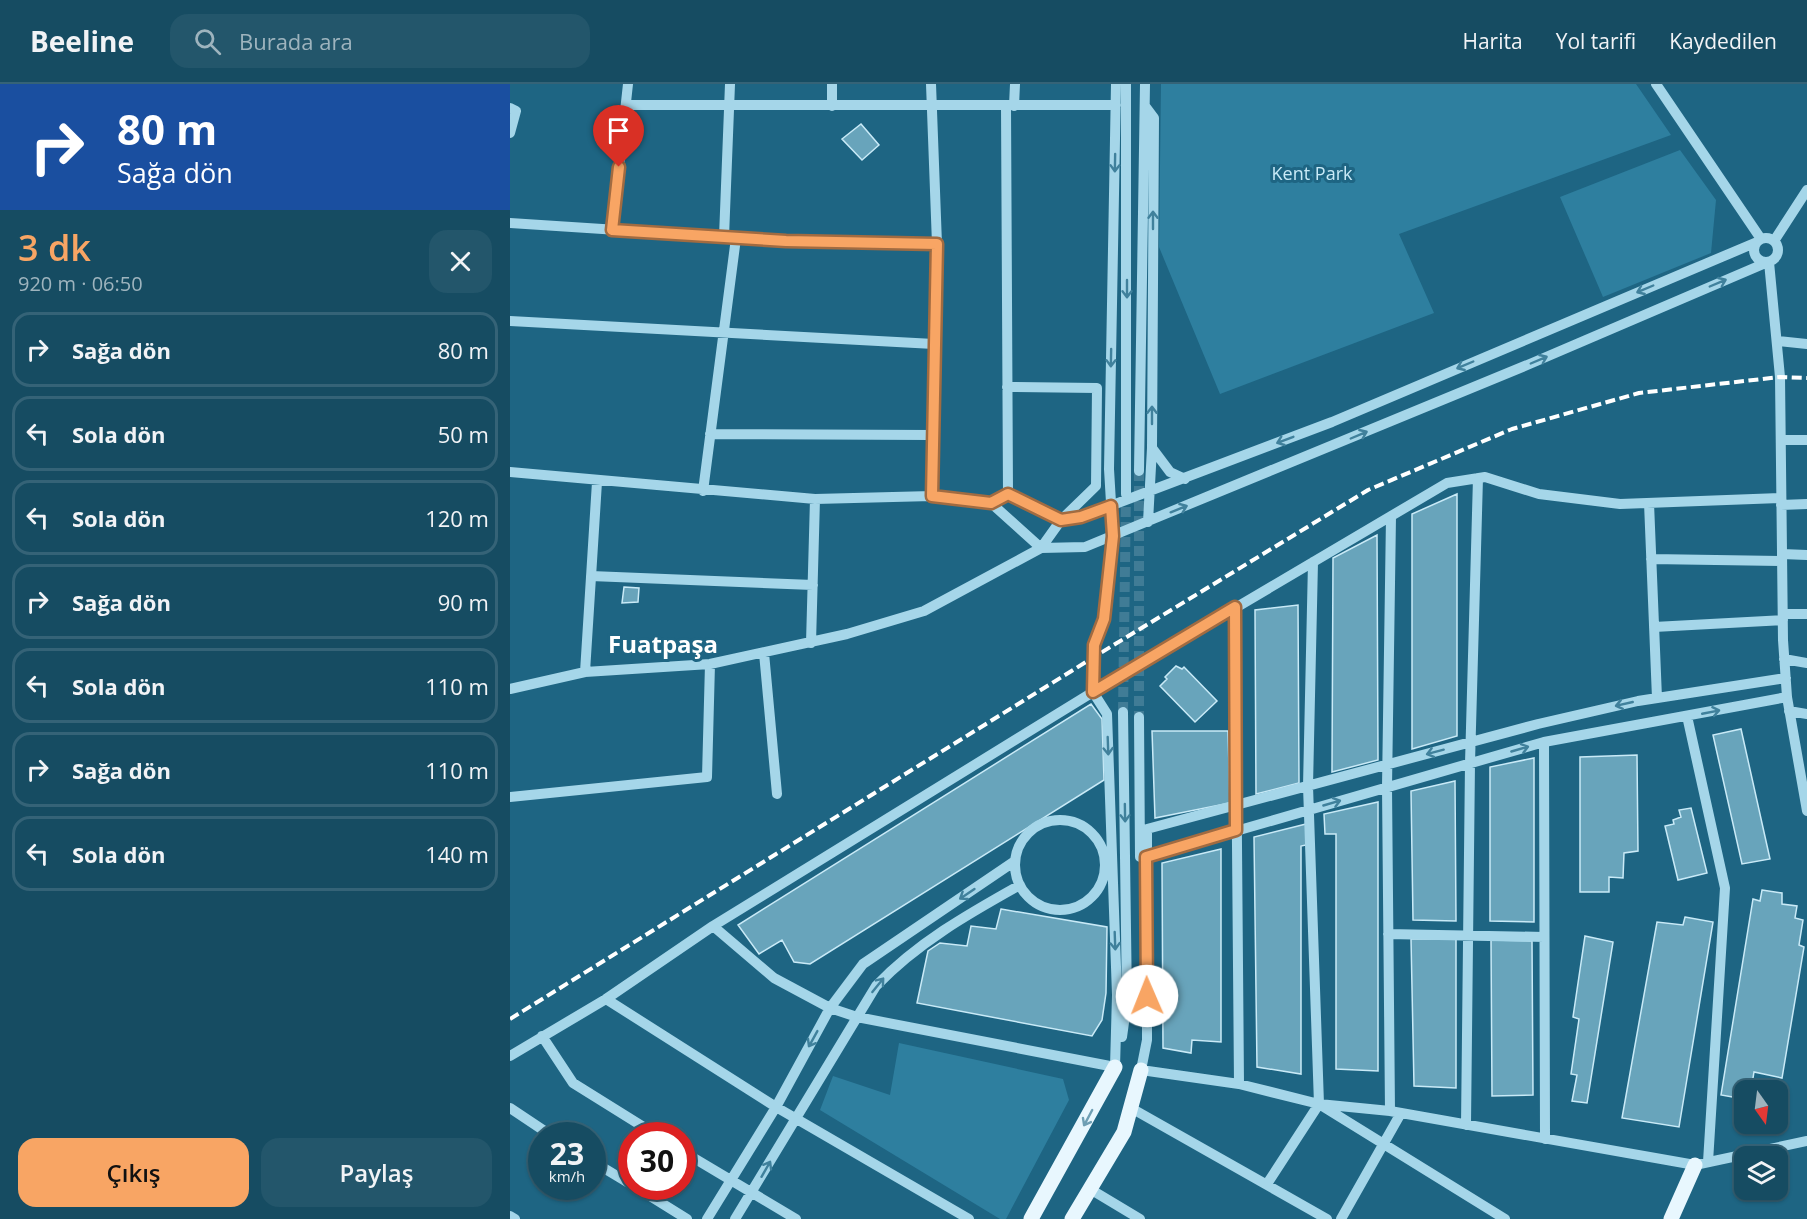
<!DOCTYPE html>
<html lang="tr">
<meta charset="utf-8">
<style>
body{margin:0;font-family:"Open Sans",sans-serif;background:#23566b;color:#f1f3f6;height:100vh;display:flex;flex-direction:column;font-size:22px;white-space:nowrap}
*{box-sizing:border-box;margin:0}
p{font-size:20px;color:#9eb4be}
.icon{flex:none;width:33px;height:33px;fill:none;stroke:currentColor;stroke-width:2;stroke-linecap:round;stroke-linejoin:round}
.map{position:relative;flex:1;overflow:hidden}
.details{display:flex;flex-direction:column;background:#164c62;width:510px}
.details>*{flex:none}
.hud{background:#1a4fa0;color:#fff;overflow:hidden}
.needle{width:39px;rotate:166deg}
.tools{position:absolute;left:1224px;top:996px;display:grid;gap:12px}
.tools a{display:grid;place-items:center;width:54px;height:54px;border-radius:12px;background:#164c62;box-shadow:0 2px 4px #0004,0 0 0 2px #356377;font-size:30px}
.speed{position:absolute;left:18px;top:1038px;display:flex;gap:12px;font-size:30px;font-weight:700;text-align:center}
.speed>*{display:grid;place-content:center;width:78px;height:78px;border-radius:50%;background:#164c62;box-shadow:0 2px 4px #0004,0 0 0 2px #356377;line-height:1}
.speed small{font-size:15px;font-weight:400}
.speed .limit{border:9px solid #d22;background:#fff;color:#111}
.pin{position:absolute;display:grid;place-items:center;width:51px;height:51px;color:#fff;margin:-62px -26px;border-radius:50% 50% 50% 0;rotate:-45deg;box-shadow:0 0 6px #0007}
.pin .icon{rotate:45deg}
.me{position:absolute;width:66px;margin:-33px;rotate:359deg;stroke-linejoin:round;filter:drop-shadow(0 0 4px #0008)}
.turn{display:flex;align-items:center;gap:21px;height:126px;padding:0 18px;font-size:27px}
.turn .icon{width:78px;height:78px;stroke-width:2.5}
.turn b{display:block;font-size:42px;line-height:51px}
.round{display:grid;place-items:center;flex:none;width:63px;height:63px;border-radius:18px;background:#23566b}
.headline{display:flex;align-items:center;justify-content:space-between;height:102px;padding:0 18px}
h1{font-size:36px;font-weight:600;line-height:45px;color:#f8a564}
.action{display:flex;gap:12px;margin-top:auto;padding:12px 18px}
.action a{flex:1;height:69px;border-radius:18px;background:#f8a564;color:#111;font-size:24px;font-weight:600;line-height:69px;text-align:center}
.action a+a{background:#23566b;color:#f1f3f6}
ul{padding:0;list-style:none}
li{display:flex;align-items:center;gap:18px;height:75px;margin:0 12px 9px;padding:0 6px;border:3px solid #356377;border-radius:18px}
li div{flex:1}
li b{display:block;font-size:22px}
li em{font-style:normal}
header{display:flex;align-items:center;gap:36px;box-sizing:border-box;height:84px;padding:0 30px;background:#164c62;border-bottom:2px solid #356377}
header strong{font-size:28px}
nav{display:flex;gap:33px;margin-inline-start:auto;font-size:21px}
.search{width:420px;height:54px;background:#23566b;display:flex;align-items:center;gap:15px;box-sizing:border-box;padding:0 21px;border-radius:18px;color:#9eb4be;font-size:22px}
main{display:flex;flex:1;min-height:0}
.map>svg:first-child{display:block}
.green{fill:#2e7f9f}
.building{fill:#68a4bb;stroke:#c9eaf7;stroke-width:1.5}
.lines{fill:none;stroke-linecap:round;stroke-linejoin:round}
.minor-tunnel{stroke:#407c96;stroke-width:10;stroke-dasharray:10 5;stroke-linecap:butt}
.minor{stroke:#a5d6e9;stroke-width:10}
.major{stroke:#e8f7fe;stroke-width:15}
.rail{stroke:#fff;stroke-width:4;stroke-dasharray:10 4.5;stroke-linecap:butt}
.oneway{stroke:#40819c}
.oneway2{stroke:#6f9fb4}
.route-casing{stroke:#a16b41;stroke-width:15}
.route{stroke:#f8a564;stroke-width:10}
.labels{text-anchor:middle;dominant-baseline:central;stroke-width:6;stroke-linejoin:round;paint-order:stroke}
.park-label{font-size:18px;fill:#c9eaf7;stroke:#1e6583}
.district-label{font-size:24px;font-weight:bold;fill:#fff;stroke:#1e6583}
</style>
<header>
<strong>Beeline</strong>
<div class="search"><svg class="icon" aria-label="search" viewBox="0 0 24 24"><circle cx="10" cy="10" r="6"/><path d="M15 15l6 6"/></svg>Burada ara</div>
<nav><a>Harita</a><a>Yol tarifi</a><a>Kaydedilen</a></nav>
</header>
<main>
<section class="details">
<div class="hud">
<div class="turn"><svg class="icon" aria-label="right" viewBox="0 0 24 24"><path d="M7 20v-9h11M14 6l5 5-5 5"/></svg><div><b>80 m</b>Sağa dön</div></div>
</div>
<div class="headline"><div><h1>3 dk</h1><p>920 m · 06:50</p></div><a class="round"><svg class="icon" aria-label="close" viewBox="0 0 24 24"><path d="M6 6l12 12M18 6L6 18"/></svg></a></div>
<ul>
<li><svg class="icon" aria-label="right" viewBox="0 0 24 24"><path d="M7 20v-9h11M14 6l5 5-5 5"/></svg><div><b>Sağa dön</b></div><em>80 m</em></li>
<li><svg class="icon" aria-label="left" viewBox="0 0 24 24"><path d="M17 20v-9H6M10 6l-5 5 5 5"/></svg><div><b>Sola dön</b></div><em>50 m</em></li>
<li><svg class="icon" aria-label="left" viewBox="0 0 24 24"><path d="M17 20v-9H6M10 6l-5 5 5 5"/></svg><div><b>Sola dön</b></div><em>120 m</em></li>
<li><svg class="icon" aria-label="right" viewBox="0 0 24 24"><path d="M7 20v-9h11M14 6l5 5-5 5"/></svg><div><b>Sağa dön</b></div><em>90 m</em></li>
<li><svg class="icon" aria-label="left" viewBox="0 0 24 24"><path d="M17 20v-9H6M10 6l-5 5 5 5"/></svg><div><b>Sola dön</b></div><em>110 m</em></li>
<li><svg class="icon" aria-label="right" viewBox="0 0 24 24"><path d="M7 20v-9h11M14 6l5 5-5 5"/></svg><div><b>Sağa dön</b></div><em>110 m</em></li>
<li><svg class="icon" aria-label="left" viewBox="0 0 24 24"><path d="M17 20v-9H6M10 6l-5 5 5 5"/></svg><div><b>Sola dön</b></div><em>140 m</em></li>
</ul>
<div class="action"><a>Çıkış</a><a>Paylaş</a></div>
</section>
<div class="map">
<svg width="1297" height="1135" viewBox="0 0 1297 1135">
<rect width="100%" height="100%" fill="#1e6583"/>
<path class="green" d="M 651,0 L 1126,0 L 1161,51 L 889,150 L 924,229 L 710,310 L 649,163 Z
M 1170,66 L 1206,116 L 1201,169 L 1093,213 L 1050,113 Z
M 389,959 L 553,995 L 559,1016 L 496,1135 L 490,1135 L 310,1026 L 323,992 L 380,1011 Z"/>
<path class="building" d="M 351,40 L 369,61 L 352,76 L 332,55 Z
M 947,410 L 947,652 L 902,665 L 902,430 Z
M 867,451 L 868,676 L 822,688 L 823,474 Z
M 114,503 L 129,504 L 128,518 L 112,519 Z
M 788,521 L 789,699 L 746,710 L 745,526 Z
M 666,582 L 672,585 L 674,583 L 707,617 L 685,638 L 650,602 L 657,595 L 655,593 Z
M 581,620 L 592,635 L 594,696 L 300,880 L 284,878 L 272,856 L 249,870 L 228,841 Z
M 1231,645 L 1260,775 L 1232,780 L 1203,651 Z
M 642,647 L 718,647 L 720,719 L 645,734 Z
M 1127,671 L 1128,767 L 1114,769 L 1113,794 L 1099,793 L 1099,808 L 1070,808 L 1070,673 Z
M 1024,674 L 1024,838 L 980,837 L 980,683 Z
M 945,697 L 946,837 L 903,836 L 901,707 Z
M 868,718 L 868,987 L 826,985 L 826,750 L 815,750 L 814,730 Z
M 1181,724 L 1197,789 L 1168,796 L 1155,742 L 1164,740 L 1163,736 L 1171,733 L 1169,726 Z
M 796,740 L 796,761 L 791,762 L 791,990 L 747,983 L 744,753 Z
M 711,765 L 711,958 L 682,956 L 681,969 L 653,964 L 652,779 Z
M 1252,806 L 1272,809 L 1272,820 L 1287,822 L 1285,834 L 1293,836 L 1289,861 L 1294,863 L 1272,994 L 1244,988 L 1241,1006 L 1234,1006 L 1234,1015 L 1211,1011 L 1243,815 L 1250,817 Z
M 491,825 L 597,843 L 596,909 L 592,936 L 582,952 L 407,919 L 418,867 L 430,859 L 457,862 L 461,842 L 486,845 Z
M 1175,833 L 1203,838 L 1169,1043 L 1112,1034 L 1147,838 L 1173,841 Z
M 1075,852 L 1103,858 L 1077,1019 L 1062,1017 L 1067,991 L 1061,990 L 1069,935 L 1063,933 Z
M 901,855 L 946,855 L 946,1004 L 904,1002 Z
M 981,856 L 1022,857 L 1023,1011 L 982,1012 Z"/>
<g class="lines">
<path class="minor-tunnel" d="M 629,387 L 629,633
M 613,628 L 616,410"/>
<path class="minor" d="M 421,0 L 427,160 L 422,412
M 616,0 L 616,410
M 1146,0 L 1251,155
M 116,21 L 606,21
M 322,22 L 322,0
M 496,22 L 498,410
M 504,22 L 505,0
M 635,22 L 644,34 L 642,364 L 660,388 L 675,395
M 0,24 L 6,27 L 0,49
M 0,139 L 276,157 L 427,160
M 102,146 L 118,0
M 214,153 L 220,0
M1244 166a12 12 0 1 1 24 0a12 12 0 1 1-24 0Z
M 1264,157 L 1297,106
M 1259,178 L 1270,293 L 1273,556 L 1277,613 L 1297,727
M 0,237 L 424,260
M 1268,257 L 1297,260
M 200,350 L 422,351
M 1271,356 L 1297,356
M 629,387 L 635,0
M 0,388 L 305,415 L 422,412 L 481,419 L 498,410
M 193,407 L 226,154
M 498,410 L 551,436 L 571,433 L 822,338 L 1247,158
M 481,419 L 531,464 L 551,436 L 586,402 L 587,304 L 497,303
M 1139,419 L 1147,614
M 1271,421 L 1297,420
M 638,438 L 642,364
M 1272,470 L 1297,471
M 1141,475 L 1272,477
M 803,478 L 798,702 L 809,1020
M 81,492 L 303,501
M 725,523 L 729,1000
M 1273,530 L 1297,530
M 1144,543 L 1273,536
M 301,559 L 305,415
M 254,569 L 267,710
M 1274,575 L 1297,579
M 75,588 L 87,398
M 0,605 L 75,588 L 200,580 L 337,550 L 414,527 L 531,464 L 575,463 L 1022,279 L 1258,178
M 1279,627 L 1297,630
M 1177,632 L 1215,804 L 1198,1078
M 629,633 L 630,773
M 1034,658 L 1035,1055
M 0,713 L 197,693 L 200,580
M505 781a45 45 0 1 1 90 0a45 45 0 1 1-90 0Z
M 636,773 L 1034,658 L 1277,613
M 203,842 L 264,894 L 320,924 L 347,933 L 605,983
M 878,850 L 1034,853
M 96,915 L 266,1023 L 459,1135
M 32,952 L 63,999 L 148,1052
M 612,953 L 617,917 L 613,628
M 0,972 L 96,915 L 203,842 L 583,608 L 937,399 L 975,393 L 1029,410 L 1110,420 L 1271,414
M 605,983 L 607,911 L 597,630 L 583,608 L 584,561 L 594,535 L 603,452 L 599,385 L 606,0
M 631,986 L 637,956 L 637,745 L 1028,640 L 1128,617 L 1276,594
M 631,986 L 729,1000 L 809,1020 L 880,1027 L 1185,1081 L 1297,1057
M 0,1024 L 42,1052
M 621,1024 L 817,1135
M 880,1027 L 877,703 L 881,432
M 956,1041 L 960,679 L 968,394
M 172,1067 L 286,1135
M 82,1077 L 122,1101
M 757,1100 L 809,1020 L 995,1135
M 124,1102 L 177,1135
M 580,1105 L 630,1135
M 0,1132 L 5,1135
M 197,1135 L 266,1023 L 320,924 L 353,880 L 505,777
M 225,1135 L 366,902 C 407,859 458,830 510,801
M 831,1135 L 891,1029"/>
<path class="major" d="M 521,1135 L 605,983
M 562,1135 L 614,1048 L 631,986
M 1161,1135 L 1185,1081"/>
<path class="rail" d="M 0,935 L 584,573 L 858,406 L 1002,345 L 1129,309 L 1270,293 L 1297,294"/>
</g>
<defs><path id="oneway-shaft" d="M-6 0H5M1.5-3L5.5 0L1.5 3" fill="none" stroke-width="1.6" stroke-linecap="round" stroke-linejoin="round" transform="scale(1.5)"/></defs>
<g class="oneway">
<use href="#oneway-shaft" transform="translate(605 79) rotate(91)"/>
<use href="#oneway-shaft" transform="translate(643 136) rotate(-90)"/>
<use href="#oneway-shaft" transform="translate(1208 199) rotate(-23)"/>
<use href="#oneway-shaft" transform="translate(617 205) rotate(90)"/>
<use href="#oneway-shaft" transform="translate(1135 205) rotate(157)"/>
<use href="#oneway-shaft" transform="translate(601 274) rotate(91)"/>
<use href="#oneway-shaft" transform="translate(1029 276) rotate(-23)"/>
<use href="#oneway-shaft" transform="translate(955 281) rotate(157)"/>
<use href="#oneway-shaft" transform="translate(642 331) rotate(-90)"/>
<use href="#oneway-shaft" transform="translate(849 351) rotate(-23)"/>
<use href="#oneway-shaft" transform="translate(775 356) rotate(159)"/>
<use href="#oneway-shaft" transform="translate(669 425) rotate(-22)"/>
<use href="#oneway-shaft" transform="translate(1114 620) rotate(167)"/>
<use href="#oneway-shaft" transform="translate(1201 628) rotate(-11)"/>
<use href="#oneway-shaft" transform="translate(598 662) rotate(88)"/>
<use href="#oneway-shaft" transform="translate(1010 665) rotate(-16)"/>
<use href="#oneway-shaft" transform="translate(925 668) rotate(165)"/>
<use href="#oneway-shaft" transform="translate(822 719) rotate(-16)"/>
<use href="#oneway-shaft" transform="translate(615 729) rotate(89)"/>
<use href="#oneway-shaft" transform="translate(457 810) rotate(146)"/>
<use href="#oneway-shaft" transform="translate(605 857) rotate(88)"/>
<use href="#oneway-shaft" transform="translate(368 901) rotate(-51)"/>
<use href="#oneway-shaft" transform="translate(303 955) rotate(119)"/>
<use href="#oneway-shaft" transform="translate(256 1085) rotate(-60)"/>
</g>
<use class="oneway2" href="#oneway-shaft" transform="translate(578 1034) rotate(118)"/>
<g class="lines">
<defs>
<path id="route" d="M 109,83 L 102,146 L 276,157 L 427,160 L 422,412 L 481,419 L 498,410 L 551,436 L 571,433 L 601,422 L 603,452 L 594,535 L 584,561 L 583,608 L 725,523 L 726,746 L 636,773 L 637,912"/>
</defs>
<use href="#route" class="route-casing"/>
<use href="#route" class="route"/>
</g>
<g class="labels">
<g class="park-label">
<text x="802" y="89">Kent Park</text>
</g>
<g class="district-label">
<text x="153" y="559">Fuatpaşa</text>
</g>
</g>
</svg>
<div class="tools">
<a><svg class="needle" viewBox="-14 -14 28 28"><path d="M0-13l5 13h-10z" fill="#e53935"/><path d="M0 13l5-13h-10z" fill="#9eb4be"/></svg></a>
<a><svg class="icon" aria-label="layers" viewBox="0 0 24 24"><path d="M12 4l9 5-9 5-9-5zM3 14l9 5 9-5"/></svg></a>
</div>
<div class="speed"><div>23<small>km/h</small></div><div class="limit">30</div></div>
<div class="pin" style="left:109px;top:83px;background:#d93025"><svg class="icon" aria-label="arrive" viewBox="0 0 24 24"><path d="M6 21V4h12l-3 4 3 4H6"/></svg></div>
<svg class="me" style="left:637px;top:912px" viewBox="-20 -20 40 40"><circle r="19" fill="#fff"/><path d="M0-13L10 11 0 6-10 11z" fill="#f8a564"/></svg>
</div>
</main>
